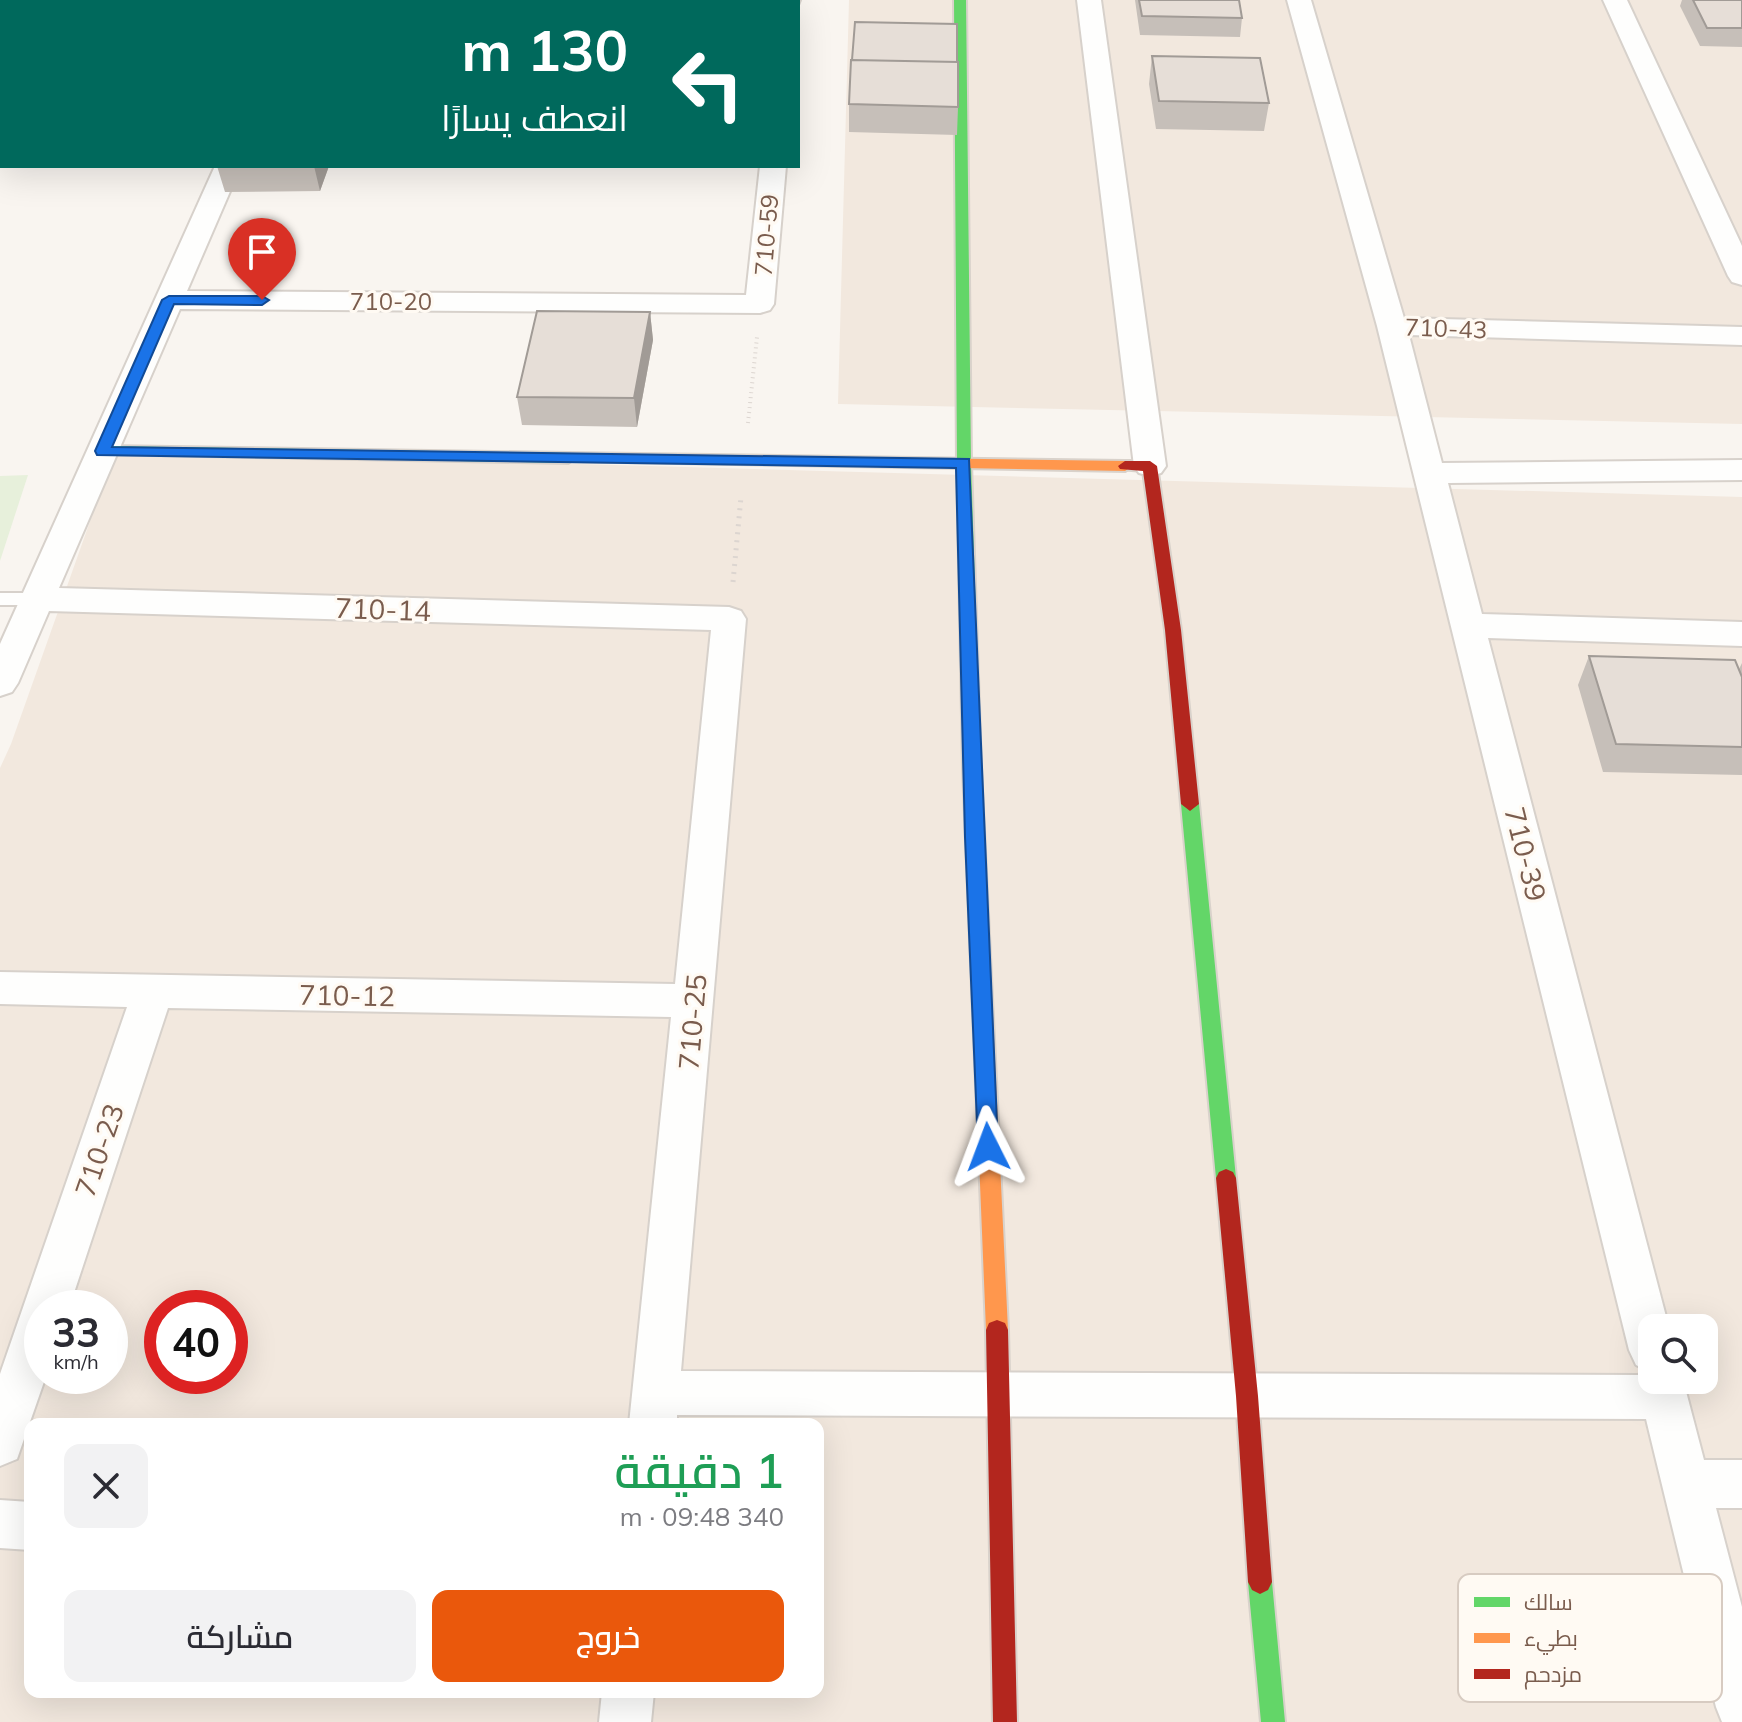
<!DOCTYPE html>
<html lang="ar">
<meta charset="utf-8">
<style>
body{margin:0;font-family:Mulish,Cairo,sans-serif;background:#f2f2f3;color:#2b2b33;direction:rtl;height:100vh;display:flex;flex-direction:column;font-size:30px;white-space:nowrap}
*{box-sizing:border-box;margin:0}
p{font-size:26px;color:#7c7c81}
.icon{flex:none;width:44px;height:44px;fill:none;stroke:currentColor;stroke-width:2;stroke-linecap:round;stroke-linejoin:round}
.map{position:relative;flex:1;overflow:hidden;direction:ltr}
.details{position:absolute;left:24px;top:1418px;width:800px;height:280px;display:flex;flex-direction:column;background:#fff;border-radius:16px;box-shadow:0 8px 32px #0002;direction:rtl}
.details>*{flex:none}
.banner{position:absolute;left:0px;top:0px;width:800px;height:168px;box-shadow:0 8px 32px #0002;direction:rtl;background:#00695c;color:#fff;overflow:hidden}
.fabs{position:absolute;left:1638px;top:1314px;display:grid;gap:16px}
.fabs a{display:grid;place-items:center;width:80px;height:80px;border-radius:16px;background:#fff;box-shadow:0 8px 32px #0002;font-size:40px}
.speed{position:absolute;left:24px;top:1290px;display:flex;gap:16px;font-size:40px;font-weight:700;text-align:center}
.speed>*{display:grid;place-content:center;width:104px;height:104px;border-radius:50%;background:#fff;box-shadow:0 8px 32px #0002;line-height:1}
.speed small{font-size:20px;font-weight:400}
.speed .limit{border:12px solid #d22;background:#fff;color:#111}
.pin{position:absolute;display:grid;place-items:center;width:68px;height:68px;color:#fff;margin:-82px -34px;border-radius:50% 50% 50% 0;rotate:-45deg;box-shadow:0 0 8px #0007}
.pin .icon{rotate:45deg}
.me{position:absolute;width:88px;margin:-44px;rotate:357deg;stroke-linejoin:round;filter:drop-shadow(0 0 6px #0008)}
.turn{display:flex;align-items:center;gap:28px;height:168px;padding:0 40px;font-size:36px}
.turn .icon{width:104px;height:104px;stroke-width:2.5}
.turn b{display:block;font-size:56px;line-height:68px}
.round{display:grid;place-items:center;flex:none;width:84px;height:84px;border-radius:16px;background:#f2f2f3}
.overview{display:flex;align-items:center;justify-content:space-between;height:136px;padding:0 40px}
h1{font-size:48px;font-weight:600;line-height:60px;color:#1e9e55}
.primary-button{display:flex;gap:16px;margin-top:auto;padding:16px 40px}
.primary-button a{flex:1;height:92px;border-radius:16px;background:#ea580c;color:#fff;font-size:32px;font-weight:600;line-height:92px;text-align:center}
.primary-button a+a{background:#f2f2f3;color:#2b2b33}
.map>svg:first-child{display:block}
.residential{fill:#f2e8de;fill-rule:evenodd}
.green{fill:#e7f0db}
.lines{fill:none;stroke-linecap:round;stroke-linejoin:round}
.lane-casing{stroke:#d7d1cb;stroke-width:4}
.street-casing{stroke:#d7d1cb;stroke-width:4}
.fast-casing{stroke:#d9d2cb;stroke-width:4}
.slow-casing{stroke:#d9d2cb;stroke-width:4}
.jam-casing{stroke:#d9d2cb;stroke-width:4}
.path-far1{stroke:#dcd5d0;stroke-width:4;stroke-dasharray:1 4;stroke-linecap:butt}
.path{stroke:#dcd5d0;stroke-width:5;stroke-dasharray:2 6;stroke-linecap:butt}
.lane{fill:#fefefd;fill-rule:evenodd}
.street{fill:#fefefd;fill-rule:evenodd}
.fast{fill:#63d668;fill-rule:evenodd}
.slow{fill:#ff974d;fill-rule:evenodd}
.jam{fill:#b3261e;fill-rule:evenodd}
.wall{fill:#c6bfb9}
.shaded-wall{fill:#a19b96}
.building{fill:#e6ded7;stroke:#a19b96;stroke-width:2}
.route{fill:#1a73e8;stroke:#114b97;stroke-width:2}
.labels{text-anchor:middle;dominant-baseline:central;stroke-width:6;stroke-linejoin:round;paint-order:stroke}
.far-street-label{font-size:24px;fill:#7a5c4d;stroke:#fffaf3}
.street-label{font-size:28px;fill:#7a5c4d;stroke:#fffaf3}
.key{fill:#fffaf3;stroke:#d7cbc1;stroke-width:2}
.key-label{font-size:22px;fill:#7a5c4d}
</style>
<div class="map">
<svg width="1742" height="1722" viewBox="0 0 1742 1722">
<rect width="100%" height="100%" fill="#f9f5f0"/>
<path class="residential" d="M 0,0 L 743,0 L 2,2 L 0,51 Z
M 849,0 L 1742,0 L 1742,424 L 838,404 Z
M 115,451 L 1742,497 L 1742,1722 L 0,1722 L 0,768 L 11,744 ZM 42,1308 L 110,1308 L 110,1376 L 42,1376 ZM 162,1308 L 230,1308 L 230,1376 L 162,1376 ZM 1652,1328 L 1704,1328 L 1704,1380 L 1652,1380 ZM 30,1424 L 818,1424 L 818,1692 L 30,1692 Z"/>
<path class="green" d="M 28,475 L 0,561 L 0,476 Z"/>
<g class="lines">
<defs>
<path id="lane" d="M 0,593 L 37,593 L 45,599 L 37,605 L 0,605 Z"/>
<path id="street" d="M 131,0 L 155,0 L 130,2 Z
M 776,0 L 800,0 L 798,5 L 798,2 Z
M 1077,0 L 1101,0 L 1166,466 L 1161,473 L 1150,476 L 1139,473 L 1134,466 Z
M 1287,0 L 1311,0 L 1404,318 L 1742,327 L 1742,345 L 1409,335 L 1442,463 L 1742,460 L 1742,480 L 1448,483 L 1482,614 L 1742,622 L 1742,646 L 1488,638 L 1669,1328 L 1652,1328 L 1652,1380 L 1683,1380 L 1704,1460 L 1742,1460 L 1742,1508 L 1716,1508 L 1742,1607 L 1742,1722 L 1722,1722 L 1716,1707 L 1646,1419 L 677,1415 L 677,1424 L 629,1424 L 671,1017 L 168,1008 L 69,1308 L 42,1308 L 42,1376 L 46,1376 L 17,1459 L 0,1466 L 0,1374 L 127,1007 L 0,1004 L 0,972 L 675,984 L 711,630 L 49,611 L 18,683 L 12,692 L 0,696 L 0,644 L 215,166 L 241,166 L 187,291 L 746,295 L 760,166 L 786,166 L 774,304 L 770,310 L 760,313 L 180,309 L 59,588 L 729,607 L 741,611 L 746,619 L 681,1371 L 1639,1375 L 1642,1368 L 1636,1365 L 1629,1350 L 1377,326 Z
M 1603,0 L 1627,0 L 1742,246 L 1742,285 L 1732,282 L 1728,276 Z
M 0,91 L 2,91 L 2,107 L 0,107 Z
M 0,1500 L 30,1502 L 30,1550 L 0,1548 Z
M 602,1692 L 654,1692 L 651,1722 L 599,1722 Z"/>
<path id="fast" d="M 954,0 L 966,0 L 971,463 L 981,768 L 972,774 L 963,768 L 957,463 Z
M 103,446 L 568,453 L 575,458 L 568,463 L 98,454 L 98,448 Z
M 1190,797 L 1199,804 L 1236,1178 L 1233,1184 L 1226,1187 L 1219,1184 L 1216,1178 L 1181,804 Z
M 1260,1570 L 1268,1574 L 1272,1582 L 1285,1722 L 1261,1722 L 1248,1582 L 1252,1574 Z"/>
<path id="slow" d="M 568,453 L 1125,461 L 1132,466 L 1125,471 L 563,461 L 563,455 Z
M 972,762 L 981,768 L 1008,1330 L 1005,1337 L 997,1340 L 989,1337 L 986,1330 L 963,768 Z"/>
<path id="jam" d="M 1125,461 L 1150,461 L 1157,466 L 1181,630 L 1199,804 L 1190,811 L 1181,804 L 1165,630 L 1143,471 L 1120,469 L 1118,466 Z
M 1226,1169 L 1233,1172 L 1236,1178 L 1258,1396 L 1272,1582 L 1268,1590 L 1260,1594 L 1252,1590 L 1248,1582 L 1236,1396 L 1216,1178 L 1219,1172 Z
M 997,1320 L 1005,1323 L 1008,1330 L 1017,1722 L 993,1722 L 986,1330 L 989,1323 Z"/>
</defs>
<use href="#lane" class="lane-casing"/>
<use href="#street" class="street-casing"/>
<use href="#fast" class="fast-casing"/>
<use href="#slow" class="slow-casing"/>
<use href="#jam" class="jam-casing"/>
<path class="path-far1" d="M 748,423 L 757,337"/>
<path class="path" d="M 733,582 L 741,497"/>
<use href="#lane" class="lane"/>
<use href="#street" class="street"/>
<use href="#fast" class="fast"/>
<use href="#slow" class="slow"/>
<use href="#jam" class="jam"/>
</g>
<path class="wall" d="M 284,0 L 379,0 L 378,2 L 285,2 Z
M 1135,0 L 1239,0 L 1242,18 L 1240,37 L 1140,35 Z
M 1682,0 L 1742,0 L 1742,47 L 1700,46 L 1680,6 Z
M 1152,56 L 1269,103 L 1264,131 L 1156,129 L 1149,84 Z
M 849,104 L 958,107 L 957,135 L 849,132 Z
M 217,166 L 329,166 L 320,191 L 225,192 Z
M 650,312 L 653,340 L 637,427 L 522,425 L 517,397 Z
M 1589,656 L 1739,669 L 1742,663 L 1742,775 L 1603,772 L 1578,685 Z"/>
<path class="shaded-wall" d="M 314,166 L 329,166 L 320,191 Z
M 650,312 L 653,340 L 637,427 L 634,398 Z"/>
<path class="building" d="M 1139,0 L 1239,0 L 1242,18 L 1142,16 Z
M 1693,0 L 1742,0 L 1742,28 L 1707,28 Z
M 855,22 L 957,24 L 957,62 L 852,60 Z
M 1152,56 L 1260,58 L 1269,103 L 1159,101 Z
M 851,60 L 958,62 L 958,107 L 849,104 Z
M 537,311 L 650,312 L 634,398 L 517,397 Z
M 1589,656 L 1735,660 L 1742,677 L 1742,747 L 1616,744 Z"/>
<path class="route" d="M 169,296 L 262,296 L 269,300 L 262,305 L 174,304 L 112,447 L 969,459 L 998,1147 L 995,1153 L 988,1156 L 981,1153 L 978,1147 L 965,837 L 956,468 L 97,455 L 95,451 L 162,300 Z"/>
<g class="labels">
<g class="far-street-label">
<text transform="translate(766 235) rotate(-85)">710-59</text>
<text x="391" y="301">710-20</text>
<text transform="translate(1446 328) rotate(2)">710-43</text>
</g>
<g class="street-label">
<text transform="translate(383 609) rotate(2)">710-14</text>
<text transform="translate(1526 854) rotate(76)">710-39</text>
<text transform="translate(347 995) rotate(1)">710-12</text>
<text transform="translate(692 1022) rotate(-85)">710-25</text>
<text transform="translate(99 1150) rotate(-71)">710-23</text>
</g>
</g>
<rect x="1458" y="1574" width="264" height="128" rx="12" class="key"/>
<rect x="1474" y="1597" width="36" height="10" fill="#63d668"/>
<rect x="1474" y="1633" width="36" height="10" fill="#ff974d"/>
<rect x="1474" y="1669" width="36" height="10" fill="#b3261e"/>
<g class="key-label">
<text x="1524" y="1610">سالك</text>
<text x="1524" y="1646">بطيء</text>
<text x="1524" y="1682">مزدحم</text>
</g>
</svg>
<div class="fabs">
<a><svg class="icon" aria-label="search" viewBox="0 0 24 24"><circle cx="10" cy="10" r="6"/><path d="M15 15l6 6"/></svg></a>
</div>
<div class="speed"><div>33<small>km/h</small></div><div class="limit">40</div></div>
<div class="pin" style="left:262px;top:300px;background:#d93025"><svg class="icon" aria-label="arrive" viewBox="0 0 24 24"><path d="M6 21V4h12l-3 4 3 4H6"/></svg></div>
<svg class="me" style="left:988px;top:1147px" viewBox="-20 -20 40 40"><path d="M0-17L14 15 0 8-14 15z" fill="#1a73e8" stroke="#fff" stroke-width="4"/></svg>
<div class="banner">
<div class="turn"><svg class="icon" aria-label="left" viewBox="0 0 24 24"><path d="M17 20v-9H6M10 6l-5 5 5 5"/></svg><div><b>130 m</b>انعطف يسارًا</div></div>
</div>
<section class="details">
<div class="overview"><div><h1>1 دقيقة</h1><p>340 m · 09:48</p></div><a class="round"><svg class="icon" aria-label="close" viewBox="0 0 24 24"><path d="M6 6l12 12M18 6L6 18"/></svg></a></div>
<div class="primary-button"><a>خروج</a><a>مشاركة</a></div>
</section>
</div>
